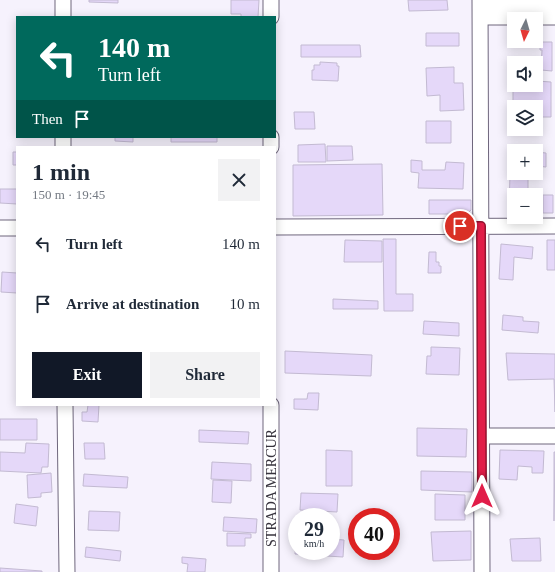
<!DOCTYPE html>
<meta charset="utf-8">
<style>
body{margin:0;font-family:Georgia,serif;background:#f2f2f3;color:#1f2937;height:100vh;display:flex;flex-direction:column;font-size:15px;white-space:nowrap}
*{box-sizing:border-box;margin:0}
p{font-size:13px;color:#747a83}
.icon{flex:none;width:22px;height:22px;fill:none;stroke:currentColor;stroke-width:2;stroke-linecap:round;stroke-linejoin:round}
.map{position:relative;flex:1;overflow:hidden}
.side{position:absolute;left:16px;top:146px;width:260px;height:260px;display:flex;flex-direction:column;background:#fff;border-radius:0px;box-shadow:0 2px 10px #0003}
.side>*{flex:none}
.banner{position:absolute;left:16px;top:16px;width:260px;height:122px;border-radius:0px;box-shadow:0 2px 10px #0003;background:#00695c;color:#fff;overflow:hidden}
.needle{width:26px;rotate:185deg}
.fabs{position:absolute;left:507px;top:12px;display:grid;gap:8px}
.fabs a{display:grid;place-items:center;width:36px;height:36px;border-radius:0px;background:#fff;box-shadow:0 2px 10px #0003;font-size:20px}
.speed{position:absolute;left:288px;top:508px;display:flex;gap:8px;font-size:20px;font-weight:700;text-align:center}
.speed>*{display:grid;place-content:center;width:52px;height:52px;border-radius:50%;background:#fff;box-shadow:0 2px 10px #0003;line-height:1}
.speed small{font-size:10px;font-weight:400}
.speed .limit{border:6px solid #d22;background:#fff;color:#111}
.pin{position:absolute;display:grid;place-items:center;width:34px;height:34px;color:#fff;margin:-17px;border:2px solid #fff;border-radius:50%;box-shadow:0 1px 4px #0007}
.me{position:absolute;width:44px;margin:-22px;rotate:0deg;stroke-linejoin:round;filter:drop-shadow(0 0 3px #0008)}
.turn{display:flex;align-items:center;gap:14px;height:84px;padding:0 16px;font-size:18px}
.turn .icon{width:52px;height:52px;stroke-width:2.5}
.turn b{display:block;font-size:28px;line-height:34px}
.then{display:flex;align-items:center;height:38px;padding:0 16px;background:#0003;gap:8px;font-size:15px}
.round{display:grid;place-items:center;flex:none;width:42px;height:42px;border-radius:0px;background:#f2f2f3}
.head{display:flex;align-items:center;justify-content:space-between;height:68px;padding:0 16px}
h1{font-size:24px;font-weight:800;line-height:30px}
.action{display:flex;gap:8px;margin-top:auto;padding:8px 16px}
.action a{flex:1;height:46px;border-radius:0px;background:#111827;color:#fff;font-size:16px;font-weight:800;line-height:46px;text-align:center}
.action a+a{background:#f2f2f3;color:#1f2937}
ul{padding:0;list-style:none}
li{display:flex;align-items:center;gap:12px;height:60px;padding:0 16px}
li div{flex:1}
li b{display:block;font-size:15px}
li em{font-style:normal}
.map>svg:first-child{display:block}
.building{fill:#e5d8f9;stroke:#c3bad2}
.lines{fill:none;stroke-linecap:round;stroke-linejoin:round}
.minor-casing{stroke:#6f677d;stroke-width:17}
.minor{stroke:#fff;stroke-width:15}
.route-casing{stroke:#92132f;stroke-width:10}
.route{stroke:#e11d48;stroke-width:7}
.labels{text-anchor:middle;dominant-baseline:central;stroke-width:3.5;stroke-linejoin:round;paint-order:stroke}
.street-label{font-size:14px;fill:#37333d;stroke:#fff}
</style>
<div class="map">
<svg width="555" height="572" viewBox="0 0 555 572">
<rect width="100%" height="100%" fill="#f6f2fd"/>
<path class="building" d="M 89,0 L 118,0 L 118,3 L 89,2 Z
M 231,0 L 259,0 L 258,17 L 241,17 L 241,14 L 231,14 Z
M 408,0 L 447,0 L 448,10 L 409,11 Z
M 426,33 L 459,33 L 459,46 L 426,46 Z
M 540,42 L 552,42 L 552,71 L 541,70 L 542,50 L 540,50 Z
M 301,45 L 360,45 L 361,57 L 301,57 Z
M 320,62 L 337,63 L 337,66 L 339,66 L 338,81 L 312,80 L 312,70 L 314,70 L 314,65 L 320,65 Z
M 454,67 L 454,83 L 463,83 L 464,110 L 440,111 L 440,95 L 427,96 L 426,68 Z
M 536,73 L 537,73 L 537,81 L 551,82 L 551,117 L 539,117 L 539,105 L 513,108 L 513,83 L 514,85 L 536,85 Z
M 294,112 L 314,112 L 315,129 L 295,129 Z
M 426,121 L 451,121 L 451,143 L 426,143 Z
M 115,137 L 133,137 L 133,142 L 115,141 Z
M 171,137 L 217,137 L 217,142 L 171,142 Z
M 325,144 L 326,162 L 298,162 L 298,145 Z
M 327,146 L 352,146 L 353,160 L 327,161 Z
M 13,152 L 17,152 L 17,165 L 13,165 Z
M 508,152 L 514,152 L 514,166 L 508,166 Z
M 536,152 L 546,153 L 546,167 L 536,166 Z
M 411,160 L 422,161 L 422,170 L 445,170 L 446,162 L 464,163 L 463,189 L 418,188 L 419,173 L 411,172 Z
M 382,164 L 383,215 L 293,216 L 293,165 Z
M 510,175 L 528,175 L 528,195 L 514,195 L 514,209 L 509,209 Z
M 0,189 L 17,189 L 17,204 L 0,203 Z
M 536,195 L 542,195 L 541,210 L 536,210 Z
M 543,195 L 553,195 L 553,213 L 543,213 Z
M 429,200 L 471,200 L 471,210 L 467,214 L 429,214 Z
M 383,239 L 396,239 L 396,294 L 413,294 L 413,311 L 384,311 Z
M 345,240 L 382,241 L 382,262 L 344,262 Z
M 547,240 L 555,240 L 555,270 L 547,270 Z
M 501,244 L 533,247 L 532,259 L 514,257 L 513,280 L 499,279 Z
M 429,252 L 436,252 L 436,262 L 439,262 L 439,266 L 441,266 L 441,273 L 428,273 Z
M 2,272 L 17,273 L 17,293 L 1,292 Z
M 333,299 L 378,301 L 378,309 L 333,309 Z
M 503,315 L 523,317 L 523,321 L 539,322 L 538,333 L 502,330 Z
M 424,321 L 459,323 L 459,336 L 423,334 Z
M 431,347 L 460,348 L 459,375 L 426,374 L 427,356 L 431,356 Z
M 285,351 L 372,355 L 371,376 L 285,373 Z
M 506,353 L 555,354 L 555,412 L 554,379 L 508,380 Z
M 308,393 L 319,393 L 318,410 L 294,409 L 294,399 L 307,399 Z
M 88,405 L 111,405 L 99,405 L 98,422 L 82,421 L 82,412 L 87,412 Z
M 0,419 L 37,419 L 37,440 L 0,440 Z
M 417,428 L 467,429 L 466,457 L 417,456 Z
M 199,430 L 249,432 L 248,444 L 199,442 Z
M 26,443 L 49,444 L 48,467 L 42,467 L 41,473 L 0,471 L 0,452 L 25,453 Z
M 84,443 L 104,443 L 105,459 L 85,459 Z
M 326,450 L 352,451 L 352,486 L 326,486 Z
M 500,450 L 544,451 L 543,473 L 532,473 L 532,467 L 518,466 L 517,480 L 499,479 Z
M 554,452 L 555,452 L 554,521 Z
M 212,462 L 251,464 L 251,481 L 211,479 Z
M 421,471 L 472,472 L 472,492 L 421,490 Z
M 51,473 L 52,492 L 41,493 L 41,497 L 28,498 L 27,475 Z
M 84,474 L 128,477 L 127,488 L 83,486 Z
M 213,480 L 232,481 L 231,503 L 212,502 Z
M 301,493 L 338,494 L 337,512 L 300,510 Z
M 435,494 L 465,495 L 465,520 L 435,520 Z
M 16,504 L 38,507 L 36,526 L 14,523 Z
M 89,511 L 120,512 L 119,531 L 88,530 Z
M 224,517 L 257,519 L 256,533 L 223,531 Z
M 471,531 L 471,560 L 433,561 L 431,532 Z
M 227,533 L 251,534 L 251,538 L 245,538 L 245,546 L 227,546 Z
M 296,537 L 297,551 L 331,551 L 331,539 L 344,540 L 343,557 L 295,554 Z
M 540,538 L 541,561 L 512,561 L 510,539 Z
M 86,547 L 121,551 L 120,561 L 85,557 Z
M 182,557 L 206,559 L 205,572 L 187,572 L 188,564 L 182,563 Z
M 0,568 L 42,571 L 42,572 L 0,572 Z"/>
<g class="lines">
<defs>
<path id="minor" d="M 480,0 L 482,572
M 480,5 L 555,5
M 63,17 L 63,0
M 271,17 L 271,0
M 480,17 L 555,17
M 63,147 L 63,137
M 271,147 L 271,137
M 275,227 L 555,226
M 0,228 L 17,228
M 65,405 L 67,572
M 271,405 L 271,572
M 482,436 L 555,436"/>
</defs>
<use href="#minor" class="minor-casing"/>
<use href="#minor" class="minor"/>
</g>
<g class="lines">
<defs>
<path id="route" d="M 460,226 L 481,226 L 482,496"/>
</defs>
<use href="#route" class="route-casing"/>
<use href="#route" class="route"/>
</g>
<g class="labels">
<g class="street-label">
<text transform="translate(271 488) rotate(-90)">STRADA MERCUR</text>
</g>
</g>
</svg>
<div class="fabs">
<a><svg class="needle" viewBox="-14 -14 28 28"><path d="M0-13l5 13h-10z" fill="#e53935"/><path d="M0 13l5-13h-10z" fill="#747a83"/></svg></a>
<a><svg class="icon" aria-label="sound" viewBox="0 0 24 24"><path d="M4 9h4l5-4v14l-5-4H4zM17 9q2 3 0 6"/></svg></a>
<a><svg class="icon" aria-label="layers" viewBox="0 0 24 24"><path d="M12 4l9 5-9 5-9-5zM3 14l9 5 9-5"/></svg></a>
<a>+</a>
<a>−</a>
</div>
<div class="speed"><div>29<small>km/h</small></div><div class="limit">40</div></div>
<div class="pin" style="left:460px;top:226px;background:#d93025"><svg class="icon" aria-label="arrive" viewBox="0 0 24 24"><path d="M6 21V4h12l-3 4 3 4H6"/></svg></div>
<svg class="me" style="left:482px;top:496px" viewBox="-20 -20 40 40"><path d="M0-17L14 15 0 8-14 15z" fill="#e11d48" stroke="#fff" stroke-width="4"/></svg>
<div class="banner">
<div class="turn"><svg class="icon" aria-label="left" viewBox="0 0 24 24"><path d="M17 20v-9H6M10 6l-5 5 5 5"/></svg><div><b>140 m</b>Turn left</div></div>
<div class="then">Then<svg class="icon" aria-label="arrive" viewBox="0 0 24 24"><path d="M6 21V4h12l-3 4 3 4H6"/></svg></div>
</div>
<section class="side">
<div class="head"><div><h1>1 min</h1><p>150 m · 19:45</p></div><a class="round"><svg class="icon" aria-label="close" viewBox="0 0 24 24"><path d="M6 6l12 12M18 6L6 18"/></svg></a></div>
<ul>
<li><svg class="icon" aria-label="left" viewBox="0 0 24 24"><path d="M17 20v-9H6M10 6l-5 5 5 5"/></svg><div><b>Turn left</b></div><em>140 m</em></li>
<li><svg class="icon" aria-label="arrive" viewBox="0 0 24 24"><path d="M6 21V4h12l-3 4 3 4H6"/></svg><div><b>Arrive at destination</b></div><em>10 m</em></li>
</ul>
<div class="action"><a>Exit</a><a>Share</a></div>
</section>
</div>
